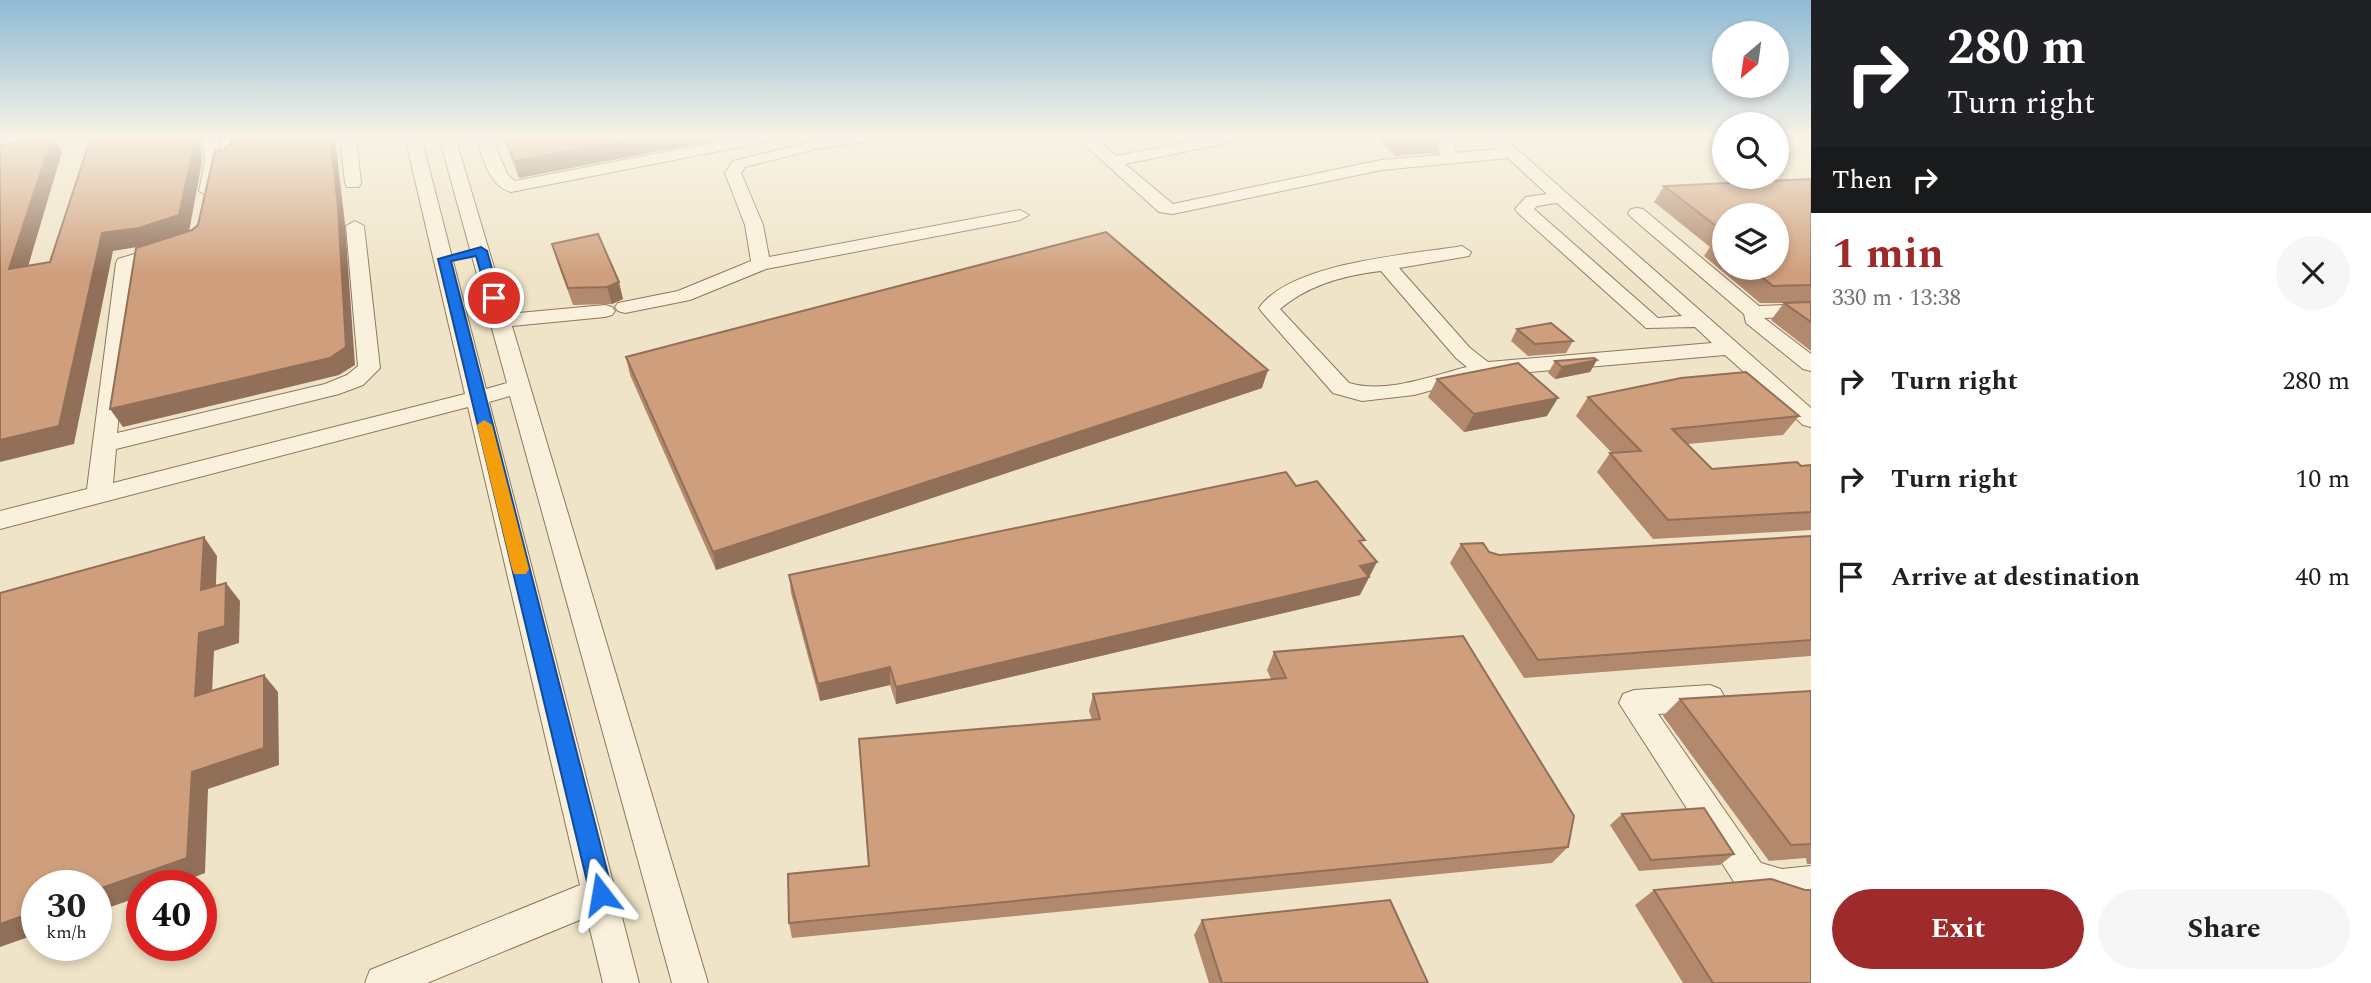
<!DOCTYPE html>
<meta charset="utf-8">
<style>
body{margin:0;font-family:Spectral,serif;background:#f6f6f6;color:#202124;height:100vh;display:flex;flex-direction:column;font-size:26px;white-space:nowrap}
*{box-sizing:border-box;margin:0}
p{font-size:23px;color:#757577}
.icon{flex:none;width:38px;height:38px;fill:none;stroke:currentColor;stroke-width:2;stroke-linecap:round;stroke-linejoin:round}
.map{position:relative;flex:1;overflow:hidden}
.side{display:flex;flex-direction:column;background:#fff;width:560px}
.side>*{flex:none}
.hud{background:#202124;color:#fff;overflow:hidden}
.needle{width:46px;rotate:209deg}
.fabs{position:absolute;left:1712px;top:21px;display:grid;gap:14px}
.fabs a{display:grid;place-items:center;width:77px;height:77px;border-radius:50%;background:#fff;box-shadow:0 4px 10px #0003;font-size:35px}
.speed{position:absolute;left:21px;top:870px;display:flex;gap:14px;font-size:35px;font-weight:700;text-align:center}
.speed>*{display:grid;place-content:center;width:91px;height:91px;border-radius:50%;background:#fff;box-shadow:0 4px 10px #0003;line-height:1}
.speed small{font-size:18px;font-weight:400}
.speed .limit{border:10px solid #d22;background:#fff;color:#111}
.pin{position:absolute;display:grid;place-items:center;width:60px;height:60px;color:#fff;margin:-30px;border:4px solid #fff;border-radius:50%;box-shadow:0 2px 7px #0007}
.me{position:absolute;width:77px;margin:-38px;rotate:346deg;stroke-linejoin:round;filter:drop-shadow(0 0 5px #0008)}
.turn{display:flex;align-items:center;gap:24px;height:147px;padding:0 21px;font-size:32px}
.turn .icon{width:91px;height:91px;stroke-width:2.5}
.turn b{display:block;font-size:49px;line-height:60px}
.then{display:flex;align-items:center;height:66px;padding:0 21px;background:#0003;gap:14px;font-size:26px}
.round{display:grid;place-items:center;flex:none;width:74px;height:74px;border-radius:37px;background:#f6f6f6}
.summary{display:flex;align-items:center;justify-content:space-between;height:119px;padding:0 21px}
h1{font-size:42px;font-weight:700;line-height:52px;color:#9e2a2b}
.cta{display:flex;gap:14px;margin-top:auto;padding:14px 21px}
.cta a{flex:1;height:80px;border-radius:42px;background:#9e2a2b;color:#fff;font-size:28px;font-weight:700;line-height:80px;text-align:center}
.cta a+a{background:#f6f6f6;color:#202124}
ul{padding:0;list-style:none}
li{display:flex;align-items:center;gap:21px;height:98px;padding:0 21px}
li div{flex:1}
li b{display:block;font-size:26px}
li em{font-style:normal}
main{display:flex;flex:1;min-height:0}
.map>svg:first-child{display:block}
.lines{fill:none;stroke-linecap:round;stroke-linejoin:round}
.minor-casing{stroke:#8d765c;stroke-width:2}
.minor{fill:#faf1dc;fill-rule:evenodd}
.wall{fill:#b2896c;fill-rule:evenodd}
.shaded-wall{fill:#916f58}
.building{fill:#cf9f7d;stroke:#916f58;stroke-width:2}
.route{fill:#1a73e8;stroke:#114b97;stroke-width:2}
.slow{fill:#f59e0b}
</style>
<main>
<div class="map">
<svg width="1811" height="983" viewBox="0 0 1811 983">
<rect width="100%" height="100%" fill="#f0e4c8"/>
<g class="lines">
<defs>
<path id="minor" d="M 0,137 L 26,137 L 24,140 L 0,144 Z
M 202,137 L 218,137 L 220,154 L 221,137 L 237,137 L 236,160 L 228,165 L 221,162 L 217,191 L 208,196 L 199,191 L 205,162 Z
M 340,137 L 356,137 L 361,183 L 359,187 L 347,187 L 345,183 Z
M 405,137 L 421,137 L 486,389 L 507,383 L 439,137 L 455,137 L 508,314 L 605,305 L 612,307 L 615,311 L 612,315 L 605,317 L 512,326 L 708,983 L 672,983 L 510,396 L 489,402 L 639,983 L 603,983 L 587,917 L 427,983 L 365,983 L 370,970 L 580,885 L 468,407 L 0,529 L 0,511 L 87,489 L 116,263 L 118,259 L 167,244 L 174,246 L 176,250 L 174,254 L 134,266 L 117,433 L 325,384 L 347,375 L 358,366 L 346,226 L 355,221 L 364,226 L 380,368 L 363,385 L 339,394 L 116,449 L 113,483 L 465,394 Z
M 476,137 L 492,137 L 507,174 L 515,181 L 743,137 L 773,137 L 765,142 L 511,192 C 488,186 483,156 476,137 Z
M 831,137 L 874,137 L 866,142 L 819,148 L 745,167 L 741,173 L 763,225 L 769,257 L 1020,210 L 1029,215 L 1020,220 L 766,269 L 690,300 L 625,313 L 618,311 L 615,307 L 618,303 L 678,291 L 751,261 L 745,225 L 725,173 L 733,161 Z
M 1076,137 L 1093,137 L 1116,156 L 1212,137 L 1241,137 L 1233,142 L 1125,164 L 1173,204 L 1381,160 L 1440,155 L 1435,137 L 1451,137 L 1456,153 L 1498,149 L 1486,137 L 1503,137 L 1811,408 L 1811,427 L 1803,425 L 1725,355 L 1484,376 L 1414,395 L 1362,401 L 1333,393 L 1262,312 L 1259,308 C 1291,262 1409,255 1462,246 L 1471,252 L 1469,256 L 1399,268 L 1470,348 L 1488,362 L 1712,343 L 1695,327 L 1646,328 L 1518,213 L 1515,209 L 1526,197 L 1547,194 L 1508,158 L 1381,170 L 1173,214 L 1159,212 ZM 1557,203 L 1682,316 L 1658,318 L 1534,209 L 1537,206 ZM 1381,271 L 1456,358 L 1467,367 C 1431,376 1386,394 1349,383 L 1280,309 C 1308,285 1345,275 1381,271 Z
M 1637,208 L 1643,209 L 1759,306 L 1811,304 L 1811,316 L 1764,318 L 1811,354 L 1811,371 L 1803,369 L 1746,323 L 1744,314 L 1631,217 L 1628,213 L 1631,209 Z
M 1710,685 L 1720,689 L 1725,698 L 1720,707 L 1710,711 L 1658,714 L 1761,863 L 1782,869 L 1811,866 L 1811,900 L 1782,903 L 1738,888 L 1619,703 L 1623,694 L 1634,690 Z"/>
</defs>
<use href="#minor" class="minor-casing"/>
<use href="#minor" class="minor"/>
</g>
<path class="wall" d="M 503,137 L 731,137 L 519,178 Z
M 1376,137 L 1443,137 L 1437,153 L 1395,156 Z
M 1811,179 L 1811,351 L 1771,320 L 1784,303 L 1760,303 L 1704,256 L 1710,247 L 1654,202 L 1664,186 ZM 1724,215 L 1776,268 L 1724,268 Z
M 552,244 L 623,299 L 612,304 L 573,305 L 557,261 Z
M 1517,329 L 1573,341 L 1566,353 L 1528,356 L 1511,341 Z
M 626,357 L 1262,388 L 716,570 L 630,375 Z
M 1597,360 L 1590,372 L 1555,379 L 1548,373 L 1555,361 Z
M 1437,379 L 1547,416 L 1464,432 L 1428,397 Z
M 1588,397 L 1799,416 L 1783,435 L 1688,444 L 1712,469 L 1811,465 L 1811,530 L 1653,539 L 1597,472 L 1610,453 L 1612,453 L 1576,416 Z
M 1296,486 L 1363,545 L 1360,595 L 896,704 L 890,685 L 820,701 L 791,593 L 789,575 Z
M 1811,536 L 1811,656 L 1524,678 L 1450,563 L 1461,544 L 1499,555 Z
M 1274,652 L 1568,847 L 1552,863 L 792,938 L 789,923 L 868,866 L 1092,720 L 1089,711 L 1093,694 L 1271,679 L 1267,670 Z
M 1811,691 L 1811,864 L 1807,864 L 1806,858 L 1769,861 L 1663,716 L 1680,699 Z
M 1622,814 L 1734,854 L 1720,865 L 1639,871 L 1610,825 Z
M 1654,890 L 1805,890 L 1811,983 L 1683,983 L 1635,905 Z
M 1202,920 L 1428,983 L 1209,983 L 1194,935 Z"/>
<path class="shaded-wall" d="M 53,137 L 62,152 L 22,287 L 9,269 Z
M 193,137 L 200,137 L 202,162 L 189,232 L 149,245 L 113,251 L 74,444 L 0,462 L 0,440 L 102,233 Z
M 330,137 L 335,137 L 345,224 L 355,365 L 339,375 L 123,427 L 110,409 Z
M 645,137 L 731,137 L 519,178 L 514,161 Z
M 619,282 L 623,299 L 612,304 L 607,287 Z
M 1597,360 L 1590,372 L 1555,379 L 1562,367 Z
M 1268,370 L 1262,388 L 716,570 L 713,552 Z
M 1558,398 L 1547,416 L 1464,432 L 1474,414 Z
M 204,537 L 217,556 L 215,608 L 201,590 Z
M 1377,562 L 1360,595 L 896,704 L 896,687 Z
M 226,583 L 240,601 L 239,643 L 214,651 L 211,714 L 195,696 L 199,633 Z
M 890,667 L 890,685 L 820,701 L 818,684 Z
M 264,675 L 278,692 L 279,765 L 208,789 L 205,873 L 171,886 L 142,886 L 142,896 L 96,912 L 96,890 L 192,772 Z
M 37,911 L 37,934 L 0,947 L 0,924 Z"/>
<path class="building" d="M 52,137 L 9,269 L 50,262 L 91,137 L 193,137 L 194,146 L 179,215 L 139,228 L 102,233 L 59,426 L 0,440 L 0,146 Z
M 231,137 L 330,137 L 338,207 L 346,347 L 330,358 L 110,409 L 136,248 L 192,230 L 198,225 L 215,150 L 221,151 L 231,144 Z
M 505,137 L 645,137 L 514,161 Z
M 1397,137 L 1443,137 L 1401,140 Z
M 1811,179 L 1811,285 L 1773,286 L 1750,268 L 1776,268 L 1776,215 L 1724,215 L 1724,232 L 1664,186 Z
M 1106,232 L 1268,370 L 713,552 L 626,357 Z
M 598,234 L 619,282 L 607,287 L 568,288 L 552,244 Z
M 1715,239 L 1724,239 L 1724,246 Z
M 1811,302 L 1811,322 L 1784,303 Z
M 1551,323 L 1573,341 L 1535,344 L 1517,329 Z
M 1594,358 L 1597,360 L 1562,367 L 1555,361 Z
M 1518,363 L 1558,398 L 1474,414 L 1437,379 Z
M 1746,372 L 1799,416 L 1672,429 L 1712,469 L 1797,462 L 1801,466 L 1811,465 L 1811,512 L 1668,520 L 1610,453 L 1641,451 L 1588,397 L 1681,378 Z
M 1286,472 L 1296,486 L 1317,481 L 1365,540 L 1359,541 L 1377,562 L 1360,566 L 1369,577 L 896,687 L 890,667 L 818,684 L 789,575 Z
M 1811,536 L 1811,640 L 1538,660 L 1461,544 L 1483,543 L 1489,552 L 1499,555 Z
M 204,537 L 201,590 L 226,583 L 225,626 L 199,633 L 195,696 L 264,675 L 264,748 L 192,772 L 187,858 L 96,890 L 96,886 L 37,886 L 37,911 L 0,924 L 0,593 Z
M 1463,636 L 1574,816 L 1568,847 L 789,923 L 788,874 L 869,866 L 859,739 L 1100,719 L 1093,694 L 1286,678 L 1274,652 Z
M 1811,691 L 1811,844 L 1791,845 L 1680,699 Z
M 1704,808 L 1734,854 L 1651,860 L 1622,814 Z
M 1771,879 L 1805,890 L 1811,890 L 1811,983 L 1713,983 L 1654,890 Z
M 1390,900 L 1428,983 L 1222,983 L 1202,920 Z"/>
<linearGradient id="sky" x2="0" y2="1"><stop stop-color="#8fbad6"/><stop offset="0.5" stop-color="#f8f3e6"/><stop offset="1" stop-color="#f8f3e6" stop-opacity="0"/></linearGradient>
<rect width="1811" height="274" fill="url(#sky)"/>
<path class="route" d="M 481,247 L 487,251 L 500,298 L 499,301 L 494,302 L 488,298 L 476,256 L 451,261 L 613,894 L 609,902 L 601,905 L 594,902 L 590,894 L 438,259 Z"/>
<path class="slow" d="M 484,420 L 492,425 L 529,569 L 526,574 L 514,574 L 512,569 L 477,425 Z"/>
</svg>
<div class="fabs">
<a><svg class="needle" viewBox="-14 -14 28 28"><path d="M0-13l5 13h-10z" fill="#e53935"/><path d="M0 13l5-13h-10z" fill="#757577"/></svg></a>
<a><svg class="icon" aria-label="search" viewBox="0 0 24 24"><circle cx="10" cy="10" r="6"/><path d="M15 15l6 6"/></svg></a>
<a><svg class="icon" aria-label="layers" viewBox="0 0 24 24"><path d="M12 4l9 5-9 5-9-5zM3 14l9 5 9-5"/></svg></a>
</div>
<div class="speed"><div>30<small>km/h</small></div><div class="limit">40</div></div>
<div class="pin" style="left:494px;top:298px;background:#d93025"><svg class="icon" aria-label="arrive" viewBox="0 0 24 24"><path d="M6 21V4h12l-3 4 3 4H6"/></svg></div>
<svg class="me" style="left:601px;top:894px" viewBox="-20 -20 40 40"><path d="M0-17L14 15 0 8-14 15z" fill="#1a73e8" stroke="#fff" stroke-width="4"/></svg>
</div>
<section class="side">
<div class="hud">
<div class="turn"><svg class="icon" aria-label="right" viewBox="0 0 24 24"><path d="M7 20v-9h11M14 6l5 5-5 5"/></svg><div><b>280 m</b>Turn right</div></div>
<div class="then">Then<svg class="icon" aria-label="right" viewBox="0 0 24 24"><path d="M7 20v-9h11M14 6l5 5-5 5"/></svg></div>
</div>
<div class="summary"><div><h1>1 min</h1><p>330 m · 13:38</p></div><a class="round"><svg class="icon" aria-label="close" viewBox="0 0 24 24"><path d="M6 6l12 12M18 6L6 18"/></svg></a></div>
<ul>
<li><svg class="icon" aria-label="right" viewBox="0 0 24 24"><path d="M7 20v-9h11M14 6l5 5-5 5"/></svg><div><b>Turn right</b></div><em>280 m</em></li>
<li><svg class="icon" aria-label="right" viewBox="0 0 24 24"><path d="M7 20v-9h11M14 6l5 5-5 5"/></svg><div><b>Turn right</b></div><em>10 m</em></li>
<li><svg class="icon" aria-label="arrive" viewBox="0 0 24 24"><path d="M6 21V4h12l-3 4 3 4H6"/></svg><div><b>Arrive at destination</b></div><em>40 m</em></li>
</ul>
<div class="cta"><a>Exit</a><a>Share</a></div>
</section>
</main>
